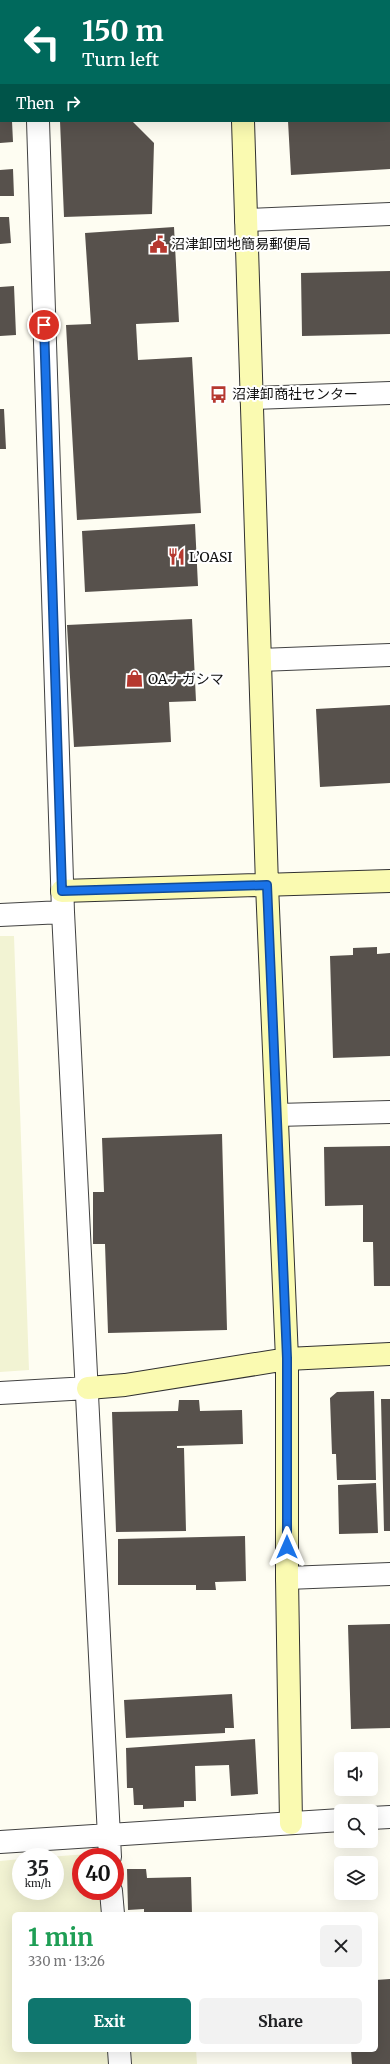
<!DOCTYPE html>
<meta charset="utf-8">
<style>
body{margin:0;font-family:Merriweather,"Noto Sans JP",serif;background:#f2f2f2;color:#202124;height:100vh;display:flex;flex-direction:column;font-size:15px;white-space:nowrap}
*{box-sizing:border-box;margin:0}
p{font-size:13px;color:#757577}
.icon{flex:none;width:22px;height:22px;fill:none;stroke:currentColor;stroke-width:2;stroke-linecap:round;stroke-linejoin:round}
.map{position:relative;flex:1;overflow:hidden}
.panel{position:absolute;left:12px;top:1912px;width:366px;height:140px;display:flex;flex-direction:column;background:#fff;border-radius:6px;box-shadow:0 4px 16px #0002}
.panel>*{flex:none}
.hud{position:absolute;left:0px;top:0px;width:390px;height:122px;box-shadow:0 4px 16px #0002;background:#00695c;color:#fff;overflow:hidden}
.tools{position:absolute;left:334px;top:1752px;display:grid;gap:8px}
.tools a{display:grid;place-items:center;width:44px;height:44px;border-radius:6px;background:#fff;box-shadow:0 4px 16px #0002;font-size:20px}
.speed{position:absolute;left:12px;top:1848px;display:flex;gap:8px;font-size:20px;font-weight:700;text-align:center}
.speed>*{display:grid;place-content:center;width:52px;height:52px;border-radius:50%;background:#fff;box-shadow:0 4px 16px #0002;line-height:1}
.speed small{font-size:10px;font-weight:400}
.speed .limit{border:6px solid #d22;background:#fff;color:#111}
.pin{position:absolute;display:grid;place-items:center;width:34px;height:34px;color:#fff;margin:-17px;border:2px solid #fff;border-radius:50%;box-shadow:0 1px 4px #0007}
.me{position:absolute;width:44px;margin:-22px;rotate:0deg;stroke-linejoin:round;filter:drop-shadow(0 0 3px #0008)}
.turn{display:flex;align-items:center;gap:14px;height:84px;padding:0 16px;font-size:18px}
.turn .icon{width:52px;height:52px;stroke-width:2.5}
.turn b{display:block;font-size:28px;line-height:34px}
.then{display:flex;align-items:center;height:38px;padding:0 16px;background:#0003;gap:8px;font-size:15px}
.round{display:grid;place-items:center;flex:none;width:42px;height:42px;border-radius:6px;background:#f2f2f2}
.headline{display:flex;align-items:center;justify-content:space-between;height:68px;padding:0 16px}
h1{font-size:24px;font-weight:700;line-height:30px;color:#1e9e55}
.primary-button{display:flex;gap:8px;margin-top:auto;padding:8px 16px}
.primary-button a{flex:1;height:46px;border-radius:6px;background:#0f766e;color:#fff;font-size:16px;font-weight:700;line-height:46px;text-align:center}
.primary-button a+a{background:#f2f2f2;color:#202124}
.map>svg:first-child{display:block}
.farmland{fill:#f2f3d3}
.building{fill:#57514c}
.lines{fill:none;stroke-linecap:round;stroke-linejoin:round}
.street-casing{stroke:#424242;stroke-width:24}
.secondary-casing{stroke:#313131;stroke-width:24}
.street{stroke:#fff;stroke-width:22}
.secondary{stroke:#fafab1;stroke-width:22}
.route-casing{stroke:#114b97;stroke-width:10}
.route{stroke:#1a73e8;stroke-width:7}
.labels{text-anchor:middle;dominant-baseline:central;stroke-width:4;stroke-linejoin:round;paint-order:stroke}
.poi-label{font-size:14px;fill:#0f0f0f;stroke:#fff;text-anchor:start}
</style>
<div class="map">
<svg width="390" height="2064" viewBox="0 0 390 2064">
<rect width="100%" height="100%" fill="#fefdf2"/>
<path class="farmland" d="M 0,936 L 14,936 L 29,1370 L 0,1372 Z
M 100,1853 L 101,1857 L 81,1857 L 81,1891 L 102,1891 L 103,1914 L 14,1914 L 14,2050 L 108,2050 L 108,2064 L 0,2064 L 0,1861 L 21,1859 L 21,1891 L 55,1891 L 55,1857 L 48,1857 Z
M 131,2050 L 196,2050 L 197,2064 L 132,2064 Z"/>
<path class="building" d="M 0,121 L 12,121 L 13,142 L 0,143 Z
M 60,121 L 132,121 L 154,143 L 152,214 L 64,217 Z
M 288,121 L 390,121 L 390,169 L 291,175 Z
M 13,169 L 14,196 L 0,196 L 0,170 Z
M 0,217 L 9,217 L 11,243 L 0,244 Z
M 174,227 L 179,322 L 136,324 L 138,360 L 192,357 L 201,513 L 77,520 L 66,325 L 91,324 L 85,233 Z
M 390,271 L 390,334 L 302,336 L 301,273 Z
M 14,286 L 16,335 L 0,336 L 0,287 Z
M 0,409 L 4,409 L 6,449 L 0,449 Z
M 195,524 L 198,586 L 85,592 L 82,531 Z
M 192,619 L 196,701 L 169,702 L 171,742 L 74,747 L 67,625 Z
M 390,705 L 390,783 L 320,787 L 316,709 Z
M 377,947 L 377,954 L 390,953 L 390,1056 L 333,1058 L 330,956 L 353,955 L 353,948 Z
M 222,1134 L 227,1330 L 108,1333 L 105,1244 L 93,1244 L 93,1192 L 104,1192 L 102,1138 Z
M 390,1146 L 390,1286 L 374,1286 L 373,1242 L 363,1242 L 363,1205 L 325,1206 L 324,1147 Z
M 374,1391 L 376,1480 L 337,1480 L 336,1454 L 332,1454 L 330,1398 L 337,1392 Z
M 381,1399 L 390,1399 L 390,1531 L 384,1531 Z
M 179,1400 L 199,1400 L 200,1411 L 242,1410 L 243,1444 L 177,1446 L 177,1448 L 184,1448 L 186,1531 L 116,1532 L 112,1412 L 178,1411 Z
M 376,1483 L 378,1533 L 339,1534 L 338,1485 Z
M 245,1536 L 246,1581 L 215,1582 L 216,1590 L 196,1590 L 196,1585 L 118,1585 L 118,1539 Z
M 390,1624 L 390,1728 L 351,1729 L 348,1625 Z
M 232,1694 L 234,1728 L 225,1728 L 225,1733 L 126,1738 L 124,1700 Z
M 255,1739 L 258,1794 L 231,1796 L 229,1765 L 195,1766 L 196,1801 L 184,1801 L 184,1807 L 143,1809 L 143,1805 L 134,1805 L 133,1788 L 127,1788 L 126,1748 Z
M 127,1869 L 146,1869 L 147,1878 L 191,1877 L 192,1914 L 144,1914 L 144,1909 L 128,1910 Z
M 390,1979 L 390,2064 L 352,2064 L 351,2050 L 376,2050 L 376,1980 Z"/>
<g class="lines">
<defs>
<path id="street" d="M 34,0 L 34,1
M 38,121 L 63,912 L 110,1857
M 246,220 L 390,214
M 251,398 L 390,393
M 260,660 L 390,655
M 0,915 L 63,912
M 277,1115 L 390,1112
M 0,1393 L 88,1388
M 287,1578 L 390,1574
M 371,1818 L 390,1817
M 0,1842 L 341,1820
M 111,1891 L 113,1914
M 119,2050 L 120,2064"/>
<path id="secondary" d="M 239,0 L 239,1
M 152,1 L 160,0
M 0,17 L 1,17
M 243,121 L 267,885 L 287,1359 L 287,1578 L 291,1823
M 62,891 L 390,881
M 88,1388 L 125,1385 L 287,1359 L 390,1354"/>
</defs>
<use href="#street" class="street-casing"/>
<use href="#secondary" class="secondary-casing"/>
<use href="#street" class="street"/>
<use href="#secondary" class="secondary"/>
</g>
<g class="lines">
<defs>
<path id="route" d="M 44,325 L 62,891 L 267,885 L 287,1358 L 287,1547"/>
</defs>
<use href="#route" class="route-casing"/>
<use href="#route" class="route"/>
</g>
<defs>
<symbol id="civic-bare" viewBox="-9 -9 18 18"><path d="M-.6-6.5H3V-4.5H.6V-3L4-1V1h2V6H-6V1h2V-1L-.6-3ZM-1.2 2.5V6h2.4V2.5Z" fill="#b6382f" stroke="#fff" stroke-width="2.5" paint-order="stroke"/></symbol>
<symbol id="bus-bare" viewBox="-9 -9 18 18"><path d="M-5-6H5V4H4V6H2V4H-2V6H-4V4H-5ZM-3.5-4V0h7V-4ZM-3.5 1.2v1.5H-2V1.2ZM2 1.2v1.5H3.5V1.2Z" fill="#b6382f" stroke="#fff" stroke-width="2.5" paint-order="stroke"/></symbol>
<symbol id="restaurant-bare" viewBox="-9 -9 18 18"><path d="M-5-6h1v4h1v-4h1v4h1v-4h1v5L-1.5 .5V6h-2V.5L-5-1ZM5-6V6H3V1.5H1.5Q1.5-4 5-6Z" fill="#b6382f" stroke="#fff" stroke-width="2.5" paint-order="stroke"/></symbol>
<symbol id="shop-bare" viewBox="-9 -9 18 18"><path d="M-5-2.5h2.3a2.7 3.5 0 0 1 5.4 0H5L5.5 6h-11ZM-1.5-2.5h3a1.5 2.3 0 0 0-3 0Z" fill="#b6382f" stroke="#fff" stroke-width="2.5" paint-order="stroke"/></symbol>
</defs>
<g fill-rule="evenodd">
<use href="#civic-bare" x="146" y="232" width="25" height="25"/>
<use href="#bus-bare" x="206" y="382" width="25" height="25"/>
<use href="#restaurant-bare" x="164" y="544" width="25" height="25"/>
<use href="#shop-bare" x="122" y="666" width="25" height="25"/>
</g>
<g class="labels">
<g class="poi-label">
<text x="171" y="244">沼津卸団地簡易郵便局</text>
<text x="232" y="394">沼津卸商社センター</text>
<text x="189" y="557">L’OASI</text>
<text x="148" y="679">OAナガシマ</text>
</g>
</g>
</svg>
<div class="tools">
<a><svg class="icon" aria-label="sound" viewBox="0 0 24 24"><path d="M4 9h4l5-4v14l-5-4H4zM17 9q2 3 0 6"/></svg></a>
<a><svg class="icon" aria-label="search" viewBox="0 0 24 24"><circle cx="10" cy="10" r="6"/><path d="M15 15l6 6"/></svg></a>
<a><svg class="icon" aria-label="layers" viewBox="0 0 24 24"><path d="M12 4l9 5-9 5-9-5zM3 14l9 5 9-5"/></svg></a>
</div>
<div class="speed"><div>35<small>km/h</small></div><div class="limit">40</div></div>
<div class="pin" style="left:44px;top:325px;background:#d93025"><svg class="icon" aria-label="arrive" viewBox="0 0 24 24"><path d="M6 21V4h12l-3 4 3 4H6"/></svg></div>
<svg class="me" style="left:287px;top:1547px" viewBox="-20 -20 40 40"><path d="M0-17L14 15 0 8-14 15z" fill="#1a73e8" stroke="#fff" stroke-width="4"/></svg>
<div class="hud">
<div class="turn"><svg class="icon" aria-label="left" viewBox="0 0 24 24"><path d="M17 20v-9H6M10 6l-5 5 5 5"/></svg><div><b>150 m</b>Turn left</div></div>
<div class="then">Then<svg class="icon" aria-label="right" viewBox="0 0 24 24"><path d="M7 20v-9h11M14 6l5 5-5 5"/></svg></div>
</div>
<section class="panel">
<div class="headline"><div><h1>1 min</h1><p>330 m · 13:26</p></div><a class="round"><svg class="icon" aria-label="close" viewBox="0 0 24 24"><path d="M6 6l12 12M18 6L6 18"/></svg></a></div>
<div class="primary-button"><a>Exit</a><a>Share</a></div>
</section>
</div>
